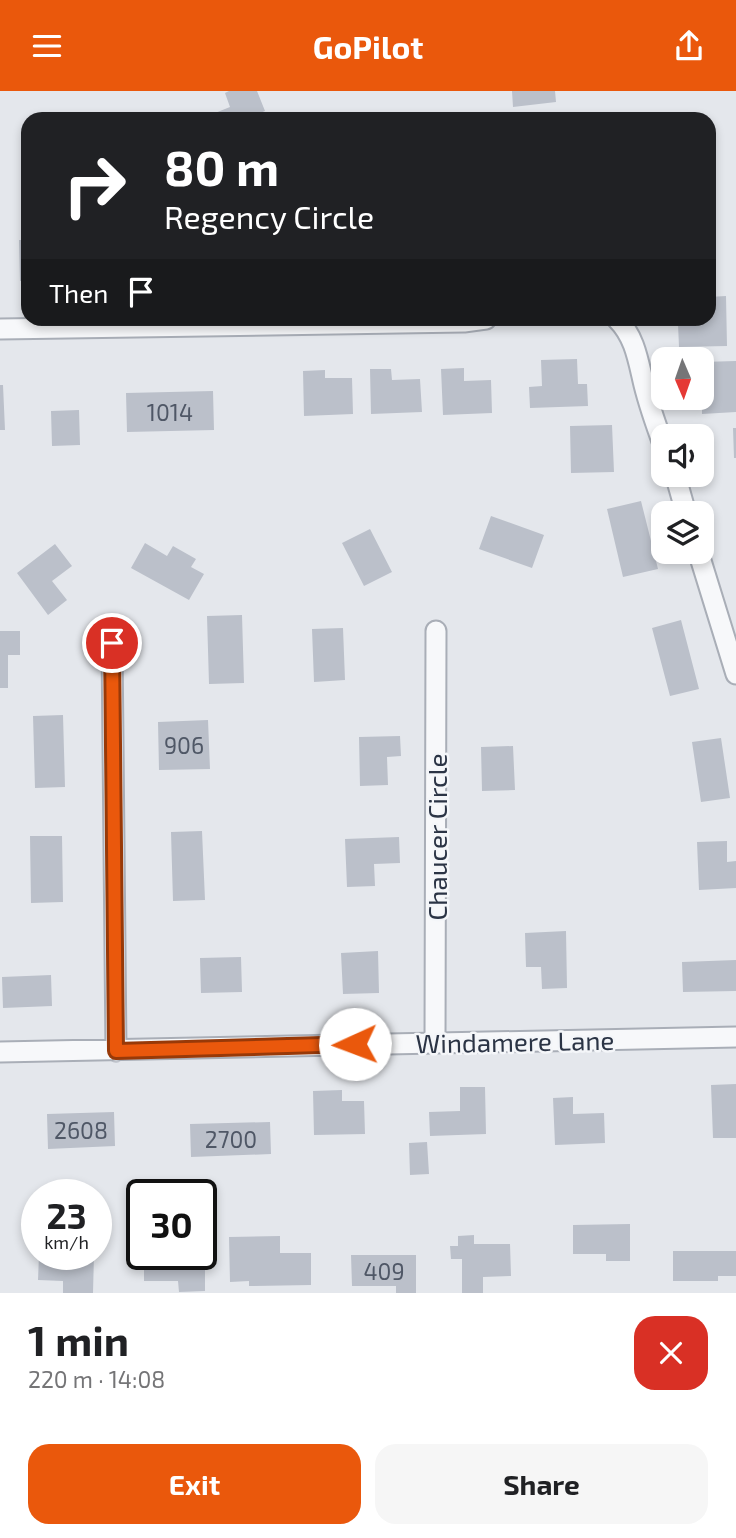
<!DOCTYPE html>
<meta charset="utf-8">
<style>
body{margin:0;font-family:"Exo 2",sans-serif;background:#f6f6f6;color:#202124;height:100vh;display:flex;flex-direction:column;font-size:26px;white-space:nowrap}
*{box-sizing:border-box;margin:0}
p{font-size:23px;color:#757577}
.icon{flex:none;width:38px;height:38px;fill:none;stroke:currentColor;stroke-width:2;stroke-linecap:round;stroke-linejoin:round}
.map{position:relative;height:1202px;overflow:hidden}
.panel{display:flex;flex-direction:column;background:#fff;flex:1}
.panel>*{flex:none}
.top-card{position:absolute;left:21px;top:21px;width:695px;height:214px;border-radius:21px;box-shadow:0 4px 10px #0003;background:#202124;color:#fff;overflow:hidden}
.needle{width:46px;rotate:178deg}
.buttons{position:absolute;left:651px;top:256px;display:grid;gap:14px}
.buttons a{display:grid;place-items:center;width:63px;height:63px;border-radius:14px;background:#fff;box-shadow:0 4px 10px #0003;font-size:35px}
.speed{position:absolute;left:21px;top:1088px;display:flex;gap:14px;font-size:35px;font-weight:700;text-align:center}
.speed>*{display:grid;place-content:center;width:91px;height:91px;border-radius:50%;background:#fff;box-shadow:0 4px 10px #0003;line-height:1}
.speed small{font-size:18px;font-weight:400}
.speed .limit{border:4px solid #111;border-radius:10px;background:#fff;color:#111}
.pin{position:absolute;display:grid;place-items:center;width:60px;height:60px;color:#fff;margin:-30px;border:4px solid #fff;border-radius:50%;box-shadow:0 2px 7px #0007}
.me{position:absolute;width:77px;margin:-38px;rotate:268deg;stroke-linejoin:round;filter:drop-shadow(0 0 5px #0008)}
.turn{display:flex;align-items:center;gap:24px;height:147px;padding:0 28px;font-size:32px}
.turn .icon{width:91px;height:91px;stroke-width:2.5}
.turn b{display:block;font-size:49px;line-height:60px}
.then{display:flex;align-items:center;height:66px;padding:0 28px;background:#0003;gap:14px;font-size:26px}
.round{display:grid;place-items:center;flex:none;width:74px;height:74px;border-radius:21px;background:#f6f6f6}
.overview{display:flex;align-items:center;justify-content:space-between;height:119px;padding:0 28px}
h1{font-size:42px;font-weight:700;line-height:52px}
.cta{display:flex;gap:14px;margin-top:auto;padding:14px 28px}
.cta a{flex:1;height:80px;border-radius:21px;background:#ea580c;color:#fff;font-size:28px;font-weight:700;line-height:80px;text-align:center}
.cta a+a{background:#f6f6f6;color:#202124}
header{display:flex;justify-content:space-between;align-items:center;height:91px;padding:0 28px;background:#ea580c;color:#fff;font-size:32px;font-weight:700}
.map>svg:first-child{display:block}
.building{fill:#bbc0ca}
.lines{fill:none;stroke-linecap:round;stroke-linejoin:round}
.street-casing{stroke:#a9aeb7;stroke-width:23}
.street{stroke:#f7f8fa;stroke-width:19}
.route-casing{stroke:#983908;stroke-width:18}
.route{stroke:#ea580c;stroke-width:12}
.labels{text-anchor:middle;dominant-baseline:central;stroke-width:5;stroke-linejoin:round;paint-order:stroke}
.number-label{font-size:23px;fill:#4f5766}
.street-label{font-size:26px;fill:#2b3445;stroke:#f4f6f9}
</style>
<header><svg class="icon" aria-label="menu" viewBox="0 0 24 24"><path d="M4 6h16M4 12h16M4 18h16"/></svg>GoPilot<svg class="icon" aria-label="share" viewBox="0 0 24 24"><path d="M12 15V3M7 8l5-5 5 5M5 13v7h14v-7"/></svg></header>
<div class="map">
<svg width="736" height="1202" viewBox="0 0 736 1202">
<rect width="100%" height="100%" fill="#e4e7ec"/>
<path class="building" d="M 229,0 L 257,0 L 265,20 L 245,28 L 212,28 L 210,24 L 230,16 L 225,2 Z
M 512,0 L 555,0 L 556,11 L 513,16 Z
M 19,149 L 28,149 L 28,189 L 20,190 Z
M 726,205 L 727,255 L 679,256 L 678,233 L 689,233 L 689,228 L 709,228 L 709,206 Z
M 577,268 L 578,293 L 587,293 L 588,315 L 530,317 L 529,296 L 542,295 L 541,269 Z
M 736,270 L 736,321 L 702,323 L 702,271 Z
M 464,277 L 464,290 L 491,289 L 492,322 L 443,324 L 441,278 Z
M 370,278 L 391,278 L 392,289 L 420,288 L 422,321 L 371,323 Z
M 325,279 L 325,287 L 352,287 L 353,323 L 304,325 L 303,280 Z
M 0,294 L 3,294 L 5,339 L 0,339 Z
M 213,300 L 214,339 L 127,341 L 126,302 Z
M 79,319 L 80,354 L 52,355 L 51,320 Z
M 612,334 L 614,381 L 571,382 L 570,335 Z
M 733,337 L 736,337 L 736,367 L 734,367 Z
M 641,410 L 658,478 L 623,486 L 607,418 Z
M 491,425 L 544,444 L 532,477 L 479,458 Z
M 370,438 L 392,481 L 364,495 L 342,452 Z
M 145,452 L 167,465 L 173,455 L 196,468 L 191,476 L 204,483 L 189,509 L 131,477 Z
M 55,453 L 72,475 L 52,490 L 67,509 L 48,524 L 17,482 Z
M 242,524 L 244,592 L 209,593 L 207,525 Z
M 681,529 L 699,598 L 670,605 L 652,537 Z
M 343,537 L 345,589 L 314,591 L 312,538 Z
M 0,540 L 20,540 L 20,564 L 8,564 L 8,597 L 0,597 Z
M 63,624 L 65,696 L 35,697 L 33,625 Z
M 208,629 L 210,678 L 159,679 L 158,631 Z
M 400,645 L 401,665 L 387,666 L 388,694 L 360,695 L 359,646 Z
M 721,647 L 730,707 L 701,711 L 692,651 Z
M 513,655 L 515,699 L 482,700 L 481,656 Z
M 202,740 L 205,809 L 173,810 L 171,741 Z
M 30,745 L 62,745 L 63,811 L 31,812 Z
M 399,746 L 400,772 L 374,773 L 375,795 L 347,796 L 345,748 Z
M 727,750 L 727,771 L 736,770 L 736,797 L 699,799 L 697,751 Z
M 566,840 L 567,897 L 542,898 L 541,876 L 526,876 L 525,842 Z
M 378,860 L 379,902 L 343,903 L 341,862 Z
M 241,866 L 242,901 L 201,902 L 200,867 Z
M 736,869 L 736,900 L 683,901 L 682,871 Z
M 51,884 L 52,915 L 3,917 L 2,886 Z
M 736,993 L 736,1047 L 713,1047 L 711,994 Z
M 460,996 L 485,996 L 486,1043 L 430,1045 L 429,1021 L 460,1020 Z
M 342,999 L 342,1010 L 364,1010 L 365,1043 L 314,1044 L 313,1000 Z
M 573,1006 L 573,1023 L 604,1022 L 605,1052 L 555,1054 L 553,1007 Z
M 114,1021 L 115,1055 L 48,1058 L 47,1023 Z
M 270,1031 L 271,1063 L 191,1066 L 190,1033 Z
M 427,1051 L 429,1083 L 410,1084 L 409,1052 Z
M 630,1133 L 630,1170 L 606,1170 L 606,1163 L 573,1163 L 573,1134 Z
M 474,1144 L 474,1153 L 510,1153 L 511,1185 L 483,1186 L 483,1202 L 462,1202 L 462,1168 L 451,1168 L 450,1155 L 458,1155 L 458,1145 Z
M 280,1145 L 280,1162 L 311,1162 L 311,1194 L 249,1195 L 249,1190 L 230,1191 L 229,1146 Z
M 673,1160 L 736,1160 L 736,1185 L 718,1185 L 718,1190 L 673,1190 Z
M 201,1162 L 205,1162 L 205,1200 L 179,1201 L 178,1190 L 144,1190 L 144,1164 L 201,1164 Z
M 39,1164 L 94,1164 L 93,1202 L 63,1202 L 63,1190 L 38,1189 Z
M 351,1164 L 416,1164 L 416,1202 L 396,1202 L 396,1195 L 352,1195 Z"/>
<g class="lines">
<defs>
<path id="street" d="M 617,228 C 635,246 638,269 644,294 C 649,314 656,334 663,353
M 0,238 L 464,231 L 486,228
M 675,383 L 686,422
M 698,460 L 736,583
M 112,552 L 116,960
M 435,951 L 436,540
M 0,961 L 736,946"/>
</defs>
<use href="#street" class="street-casing"/>
<use href="#street" class="street"/>
</g>
<g class="lines">
<defs>
<path id="route" d="M 112,552 L 116,960 L 355,953"/>
</defs>
<use href="#route" class="route-casing"/>
<use href="#route" class="route"/>
</g>
<g class="labels">
<g class="number-label">
<text x="170" y="321">1014</text>
<text x="184" y="654">906</text>
<text x="81" y="1039">2608</text>
<text x="231" y="1048">2700</text>
<text x="384" y="1180">409</text>
</g>
<g class="street-label">
<text transform="translate(436 746) rotate(-90)">Chaucer Circle</text>
<text transform="translate(515 950) rotate(-1)">Windamere Lane</text>
</g>
</g>
</svg>
<div class="buttons">
<a><svg class="needle" viewBox="-14 -14 28 28"><path d="M0-13l5 13h-10z" fill="#e53935"/><path d="M0 13l5-13h-10z" fill="#757577"/></svg></a>
<a><svg class="icon" aria-label="sound" viewBox="0 0 24 24"><path d="M4 9h4l5-4v14l-5-4H4zM17 9q2 3 0 6"/></svg></a>
<a><svg class="icon" aria-label="layers" viewBox="0 0 24 24"><path d="M12 4l9 5-9 5-9-5zM3 14l9 5 9-5"/></svg></a>
</div>
<div class="speed"><div>23<small>km/h</small></div><div class="limit">30</div></div>
<div class="pin" style="left:112px;top:552px;background:#d93025"><svg class="icon" aria-label="arrive" viewBox="0 0 24 24"><path d="M6 21V4h12l-3 4 3 4H6"/></svg></div>
<svg class="me" style="left:355px;top:953px" viewBox="-20 -20 40 40"><circle r="19" fill="#fff"/><path d="M0-13L10 11 0 6-10 11z" fill="#ea580c"/></svg>
<div class="top-card">
<div class="turn"><svg class="icon" aria-label="right" viewBox="0 0 24 24"><path d="M7 20v-9h11M14 6l5 5-5 5"/></svg><div><b>80 m</b>Regency Circle</div></div>
<div class="then">Then<svg class="icon" aria-label="arrive" viewBox="0 0 24 24"><path d="M6 21V4h12l-3 4 3 4H6"/></svg></div>
</div>
</div>
<section class="panel">
<div class="overview"><div><h1>1 min</h1><p>220 m · 14:08</p></div><a class="round" style="background:#d93025;color:#fff"><svg class="icon" aria-label="close" viewBox="0 0 24 24"><path d="M6 6l12 12M18 6L6 18"/></svg></a></div>
<div class="cta"><a>Exit</a><a>Share</a></div>
</section>
